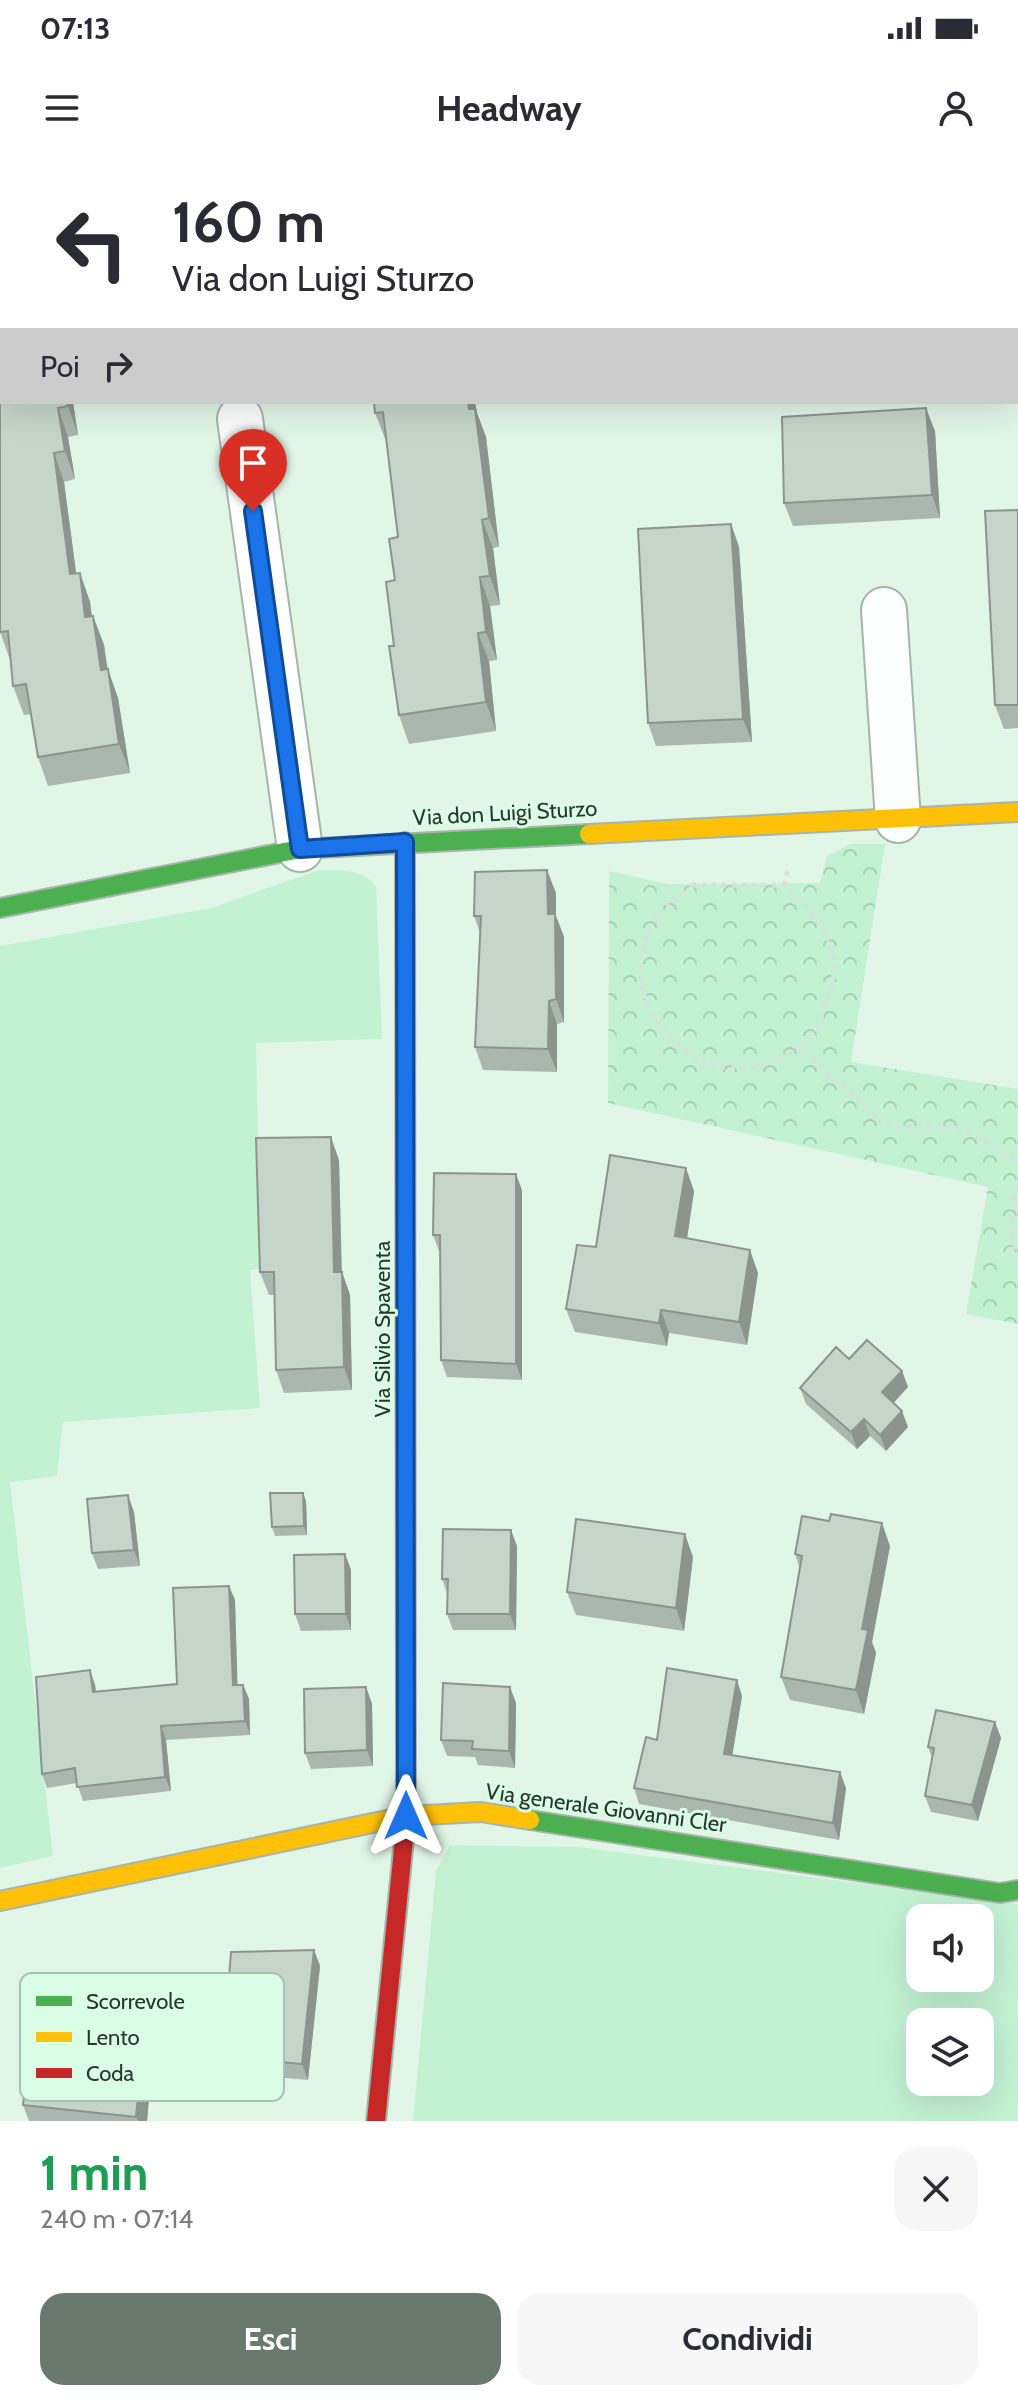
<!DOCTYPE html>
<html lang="it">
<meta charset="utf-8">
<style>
body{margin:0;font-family:Cabin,sans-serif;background:#f7f7f7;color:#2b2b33;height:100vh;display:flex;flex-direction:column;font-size:30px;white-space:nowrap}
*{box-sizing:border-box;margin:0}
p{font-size:26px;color:#7c7c81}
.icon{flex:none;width:44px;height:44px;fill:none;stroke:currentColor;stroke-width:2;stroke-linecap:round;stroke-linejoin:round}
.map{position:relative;height:1961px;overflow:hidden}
.details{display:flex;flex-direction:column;background:#fff;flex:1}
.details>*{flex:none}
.top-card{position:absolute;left:0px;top:0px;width:1018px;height:244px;box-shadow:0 8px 32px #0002;background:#fff;color:#2b2b33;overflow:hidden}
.controls{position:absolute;left:906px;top:1744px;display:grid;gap:16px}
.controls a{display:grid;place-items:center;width:88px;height:88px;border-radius:16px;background:#fff;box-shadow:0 8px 32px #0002;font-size:40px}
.pin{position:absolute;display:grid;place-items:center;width:68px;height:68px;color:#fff;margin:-82px -34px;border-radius:50% 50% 50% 0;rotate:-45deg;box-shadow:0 0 8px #0007}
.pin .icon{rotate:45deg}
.me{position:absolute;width:88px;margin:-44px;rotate:0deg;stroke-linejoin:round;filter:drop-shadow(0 0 6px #0008)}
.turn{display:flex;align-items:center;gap:28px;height:168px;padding:0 40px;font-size:36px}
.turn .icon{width:104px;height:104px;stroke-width:2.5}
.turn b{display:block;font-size:56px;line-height:68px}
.then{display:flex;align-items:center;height:76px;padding:0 40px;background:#0003;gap:16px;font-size:30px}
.round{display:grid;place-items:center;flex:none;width:84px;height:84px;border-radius:24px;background:#f7f7f7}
.headline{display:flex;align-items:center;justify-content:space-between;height:136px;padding:0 40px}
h1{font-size:48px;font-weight:700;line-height:60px;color:#1e9e55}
.button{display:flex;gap:16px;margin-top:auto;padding:16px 40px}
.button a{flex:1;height:92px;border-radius:24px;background:#69796e;color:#fff;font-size:32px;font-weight:700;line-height:92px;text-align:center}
.button a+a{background:#f7f7f7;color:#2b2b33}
.status{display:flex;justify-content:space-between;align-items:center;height:56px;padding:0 40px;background:#fff;direction:ltr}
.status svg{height:22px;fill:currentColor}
header{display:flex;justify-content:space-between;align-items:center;height:104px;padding:0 40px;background:#fff;font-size:36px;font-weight:700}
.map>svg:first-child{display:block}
.green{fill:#c3f2d3;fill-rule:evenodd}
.park{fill:url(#park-crowns)}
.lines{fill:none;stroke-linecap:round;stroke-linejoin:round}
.street-casing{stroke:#a6b5aa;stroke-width:48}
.fast-casing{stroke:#a6b5aa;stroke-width:22}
.slow-casing{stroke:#a6b5aa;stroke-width:22}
.jam-casing{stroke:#a6b5aa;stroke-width:22}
.path{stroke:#dae1dc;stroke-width:5;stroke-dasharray:4 6;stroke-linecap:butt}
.street{stroke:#fbfefc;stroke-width:44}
.fast{stroke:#4caf50;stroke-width:18}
.slow{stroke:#ffc107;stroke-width:18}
.jam{stroke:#c62828;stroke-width:18}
.wall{fill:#a9b7ae}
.shaded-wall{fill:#8a958d}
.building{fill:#c5d5ca;stroke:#8a958d;stroke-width:2}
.route-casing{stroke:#114b97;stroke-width:20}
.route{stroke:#1a73e8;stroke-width:14}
.labels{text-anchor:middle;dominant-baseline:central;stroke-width:6;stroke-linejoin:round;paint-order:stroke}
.street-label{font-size:22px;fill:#28362d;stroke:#dafee5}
.key{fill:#dafee5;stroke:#a5c2ae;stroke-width:2}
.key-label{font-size:22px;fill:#28362d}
</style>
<div class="status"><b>07:13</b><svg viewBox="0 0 49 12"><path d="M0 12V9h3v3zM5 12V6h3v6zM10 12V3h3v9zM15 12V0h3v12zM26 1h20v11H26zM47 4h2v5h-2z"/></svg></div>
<header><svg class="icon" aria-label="menu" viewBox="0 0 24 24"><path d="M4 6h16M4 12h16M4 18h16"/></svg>Headway<svg class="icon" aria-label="person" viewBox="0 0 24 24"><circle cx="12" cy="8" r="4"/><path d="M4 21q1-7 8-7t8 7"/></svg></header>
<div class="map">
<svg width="1018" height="1961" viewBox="0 0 1018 1961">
<defs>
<pattern id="park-crowns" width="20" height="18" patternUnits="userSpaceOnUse" patternTransform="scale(2)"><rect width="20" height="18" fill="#c3f2d3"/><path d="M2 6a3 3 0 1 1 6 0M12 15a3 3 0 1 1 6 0" fill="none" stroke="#a8d0b5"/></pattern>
</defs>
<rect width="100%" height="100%" fill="#e2f6e8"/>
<path class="green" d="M 200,0 L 684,0 L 685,2 L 188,2 Z
M 319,710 C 341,710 360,708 376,726 L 382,879 L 256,883 L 261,1109 L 250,1110 L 260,1248 L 63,1262 L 57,1316 L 10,1322 L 53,1696 L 0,1708 L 0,786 L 211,748 Z
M 450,1685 L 578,1687 L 1018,1744 L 1018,1961 L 413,1961 L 436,1711 ZM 920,1758 L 980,1758 L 980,1818 L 920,1818 ZM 920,1862 L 980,1862 L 980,1922 L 920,1922 Z"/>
<path class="park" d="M 850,684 L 885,684 L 851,902 L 1018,929 L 1018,1164 L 966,1154 L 988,1027 L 608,943 L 609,711 L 668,724 L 820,723 L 827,696 Z"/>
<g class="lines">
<defs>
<path id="street" d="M 240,259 L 300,689
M 884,450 L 898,660"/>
<path id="fast" d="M 405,682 L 406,1659
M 0,748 L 300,689 L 589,674
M 530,1660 L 1000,1733 L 1018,1730"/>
<path id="slow" d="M 589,674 L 1018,652
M 0,1741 L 406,1656 L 481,1652 L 530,1660"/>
<path id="jam" d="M 376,1961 L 406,1659"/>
</defs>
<use href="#street" class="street-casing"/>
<use href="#fast" class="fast-casing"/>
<use href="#slow" class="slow-casing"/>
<use href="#jam" class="jam-casing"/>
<path class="path" d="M 692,725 L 784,725 C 817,753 846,788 829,834 C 824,845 821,863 813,873 C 736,965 594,861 656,758 C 664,745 681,735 692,725 Z
M 784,725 L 789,706
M 798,885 L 884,964 C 906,971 923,963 945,966 C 971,969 997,989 1018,1003
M 1018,1027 C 1010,1049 1007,1075 1018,1096"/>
<use href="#street" class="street"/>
<use href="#fast" class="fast"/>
<use href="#slow" class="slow"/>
<use href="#jam" class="jam"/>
</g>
<path class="wall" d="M 1016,96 L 1018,96 L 1018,199 L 1016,199 Z
M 0,132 L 73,242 L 78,275 L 68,277 L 75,319 L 64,322 L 76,413 L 80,413 L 90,442 L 92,456 L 93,456 L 104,485 L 107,509 L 118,538 L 130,613 L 48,626 L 38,597 L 31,554 L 24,555 L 13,526 L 10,500 L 0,472 Z
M 372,242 L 475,242 L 477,253 L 486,277 L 499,387 L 493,388 L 500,445 L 490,446 L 497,500 L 489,501 L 496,571 L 409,584 L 399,555 L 394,486 L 395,420 L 398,377 L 386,281 L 375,253 L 374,243 Z
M 935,271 L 940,358 L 793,366 L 784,343 Z
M 1018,350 L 1018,568 L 1004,569 L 995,545 Z
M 731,364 L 739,387 L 752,582 L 656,586 L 648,563 Z
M 556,733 L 556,756 L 564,777 L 564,862 L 557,864 L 557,912 L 483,910 L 475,887 L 480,773 L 474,756 Z
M 339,1000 L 342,1112 L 350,1135 L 352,1230 L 284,1233 L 276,1210 L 274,1135 L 269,1135 L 260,1112 Z
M 522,1030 L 522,1220 L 447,1217 L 441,1200 L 441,1091 L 439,1091 L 433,1075 Z
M 694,1031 L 687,1078 L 758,1113 L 747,1185 L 669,1173 L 667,1186 L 575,1172 L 566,1149 L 596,1087 Z
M 849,1199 L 902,1211 L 908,1227 L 894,1243 L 908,1267 L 886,1291 L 870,1276 L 857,1289 L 806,1244 L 800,1228 Z
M 306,1341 L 307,1375 L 275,1376 L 272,1367 Z
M 134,1352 L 140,1406 L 98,1409 L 92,1393 Z
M 517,1386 L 516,1470 L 453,1470 L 447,1454 L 447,1433 L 442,1419 Z
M 890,1386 L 872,1482 L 876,1493 L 864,1554 L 790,1540 L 781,1517 L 800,1409 L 795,1394 Z
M 345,1394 L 351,1410 L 351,1470 L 301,1471 L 295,1454 Z
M 693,1397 L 684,1471 L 576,1455 L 567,1432 Z
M 229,1426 L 235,1440 L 237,1525 L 243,1525 L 249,1539 L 250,1575 L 166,1580 L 171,1631 L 83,1641 L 77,1623 L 47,1628 L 42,1614 L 90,1510 L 95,1525 L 96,1532 L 177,1524 Z
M 366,1527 L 372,1544 L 373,1606 L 311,1609 L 305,1593 Z
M 742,1536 L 732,1595 L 846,1628 L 839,1680 L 639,1644 L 634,1628 L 657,1580 Z
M 516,1543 L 515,1608 L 478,1605 L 475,1597 L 447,1596 L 441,1580 Z
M 995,1562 L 1001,1578 L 978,1661 L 931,1652 L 925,1636 L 932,1598 L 928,1587 Z
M 314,1790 L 320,1806 L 308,1920 L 219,1912 L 213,1896 L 228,1831 Z
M 152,1904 L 147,1961 L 29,1961 L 23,1945 Z"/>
<path class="shaded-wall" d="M 1016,149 L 1018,154 L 1018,182 L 1016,177 Z
M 67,242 L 73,242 L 78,275 L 68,246 Z
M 468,242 L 475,242 L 477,253 L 486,277 L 499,387 L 489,358 Z
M 58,248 L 68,277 L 75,319 L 65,291 Z
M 926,248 L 935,271 L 940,358 L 932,335 Z
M 54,293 L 64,322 L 80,442 L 70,414 Z
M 482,360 L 493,388 L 500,445 L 490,416 Z
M 731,364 L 739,387 L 752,582 L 743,559 Z
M 80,413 L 90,442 L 95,486 L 85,457 Z
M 480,417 L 490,446 L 497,500 L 486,472 Z
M 93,456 L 104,485 L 112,539 L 101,510 Z
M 478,473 L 489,501 L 496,571 L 486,542 Z
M 108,509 L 118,538 L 130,613 L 119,584 Z
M 547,710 L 556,733 L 556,756 L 564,777 L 564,862 L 556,839 L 548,754 Z
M 549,841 L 557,864 L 557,912 L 548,889 Z
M 331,977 L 339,1000 L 342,1135 L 334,1112 Z
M 686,1008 L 694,1031 L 684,1099 L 675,1076 Z
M 516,1014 L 522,1030 L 522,1220 L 516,1204 Z
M 750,1090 L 758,1113 L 747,1185 L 739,1162 Z
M 342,1112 L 350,1135 L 352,1230 L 344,1207 Z
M 661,1150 L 669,1173 L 667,1186 L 659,1163 Z
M 902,1211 L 908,1227 L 888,1248 L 882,1232 Z
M 902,1251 L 908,1267 L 886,1291 L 880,1275 Z
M 864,1259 L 870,1276 L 857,1289 L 851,1272 Z
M 303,1333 L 306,1341 L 307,1375 L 304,1366 Z
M 128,1335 L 134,1352 L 140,1406 L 134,1390 Z
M 882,1363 L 890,1386 L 872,1482 L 876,1493 L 864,1554 L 856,1530 L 862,1469 Z
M 511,1370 L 517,1386 L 516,1470 L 510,1454 Z
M 685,1374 L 693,1397 L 684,1471 L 676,1448 Z
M 345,1394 L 351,1410 L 351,1470 L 346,1454 Z
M 229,1426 L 235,1440 L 238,1540 L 233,1525 Z
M 90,1510 L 95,1525 L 98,1547 L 93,1532 Z
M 737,1520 L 742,1536 L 730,1610 L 724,1594 Z
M 243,1525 L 249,1539 L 250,1575 L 245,1561 Z
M 366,1527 L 372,1544 L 373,1606 L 367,1590 Z
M 510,1527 L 516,1543 L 515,1608 L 509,1591 Z
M 995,1562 L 1001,1578 L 978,1661 L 972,1645 Z
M 161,1566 L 166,1580 L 171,1631 L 165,1617 Z
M 840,1612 L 846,1628 L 839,1680 L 833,1663 Z
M 314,1790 L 320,1806 L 308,1920 L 302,1904 Z
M 143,1881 L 152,1904 L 147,1961 L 138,1961 L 136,1957 Z"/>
<path class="building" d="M 1016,96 L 1018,96 L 1018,149 L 1016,149 L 1016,161 Z
M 2,131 L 2,242 L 67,242 L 68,246 L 58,248 L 65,291 L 54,293 L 70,414 L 80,413 L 85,457 L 93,456 L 101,510 L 108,509 L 119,584 L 38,597 L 26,524 L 13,526 L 8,471 L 0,472 L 0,132 Z
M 374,242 L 468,242 L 469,249 L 475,249 L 489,358 L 482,360 L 490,416 L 480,417 L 486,472 L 478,473 L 486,542 L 399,555 L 389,486 L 394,486 L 386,422 L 395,420 L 389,379 L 398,377 L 383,252 L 375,253 Z
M 926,248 L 932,335 L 784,343 L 782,257 Z
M 1018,350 L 1018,545 L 995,545 L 985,351 Z
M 731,364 L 743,559 L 648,563 L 638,369 Z
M 547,710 L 548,754 L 555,754 L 556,839 L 549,841 L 548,889 L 475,887 L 481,756 L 474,756 L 475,712 Z
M 331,977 L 334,1112 L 342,1112 L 344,1207 L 276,1210 L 274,1112 L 260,1112 L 256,978 Z
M 610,995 L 686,1008 L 675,1076 L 750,1090 L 739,1162 L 661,1150 L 659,1163 L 566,1149 L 577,1085 L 596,1087 Z
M 434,1013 L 516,1014 L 516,1204 L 441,1200 L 440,1075 L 433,1075 Z
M 867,1180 L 902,1211 L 882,1232 L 902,1251 L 880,1275 L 864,1259 L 851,1272 L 800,1228 L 836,1187 L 849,1199 Z
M 270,1333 L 303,1333 L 304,1366 L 272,1367 Z
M 128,1335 L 134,1390 L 92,1393 L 87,1339 Z
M 831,1354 L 882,1363 L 862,1469 L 868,1470 L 856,1530 L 781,1517 L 802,1396 L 795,1394 L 802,1356 L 829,1361 Z
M 576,1359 L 685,1374 L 676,1448 L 567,1432 Z
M 443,1369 L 511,1370 L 510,1454 L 447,1454 L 448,1419 L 442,1419 Z
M 345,1394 L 346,1454 L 295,1454 L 294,1395 Z
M 229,1426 L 233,1525 L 243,1525 L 245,1561 L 161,1566 L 165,1617 L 77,1627 L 75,1608 L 42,1614 L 36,1517 L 90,1510 L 93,1532 L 177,1524 L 173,1428 Z
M 667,1508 L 737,1520 L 724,1594 L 840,1612 L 833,1663 L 634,1628 L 646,1577 L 657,1580 Z
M 443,1523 L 510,1527 L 509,1591 L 472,1589 L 473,1581 L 441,1580 Z
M 366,1527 L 367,1590 L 305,1593 L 304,1529 Z
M 936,1550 L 995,1562 L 972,1645 L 925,1636 L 934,1588 L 928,1587 Z
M 314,1790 L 302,1904 L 213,1896 L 219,1830 L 228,1831 L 231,1792 Z
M 30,1872 L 143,1881 L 136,1957 L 23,1945 Z"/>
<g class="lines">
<defs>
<path id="route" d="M 253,351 L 300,689 L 405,682 L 406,1656"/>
</defs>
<use href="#route" class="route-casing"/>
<use href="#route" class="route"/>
</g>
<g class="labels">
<g class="street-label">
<text transform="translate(505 653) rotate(-3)">Via don Luigi Sturzo</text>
<text transform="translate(382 1169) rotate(-90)">Via Silvio Spaventa</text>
<text transform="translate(606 1648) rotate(8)">Via generale Giovanni Cler</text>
</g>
</g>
<rect x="20" y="1813" width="264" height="128" rx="12" class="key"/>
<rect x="36" y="1836" width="36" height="10" fill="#4caf50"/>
<rect x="36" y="1872" width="36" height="10" fill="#ffc107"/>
<rect x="36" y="1908" width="36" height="10" fill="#c62828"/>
<g class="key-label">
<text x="86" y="1849">Scorrevole</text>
<text x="86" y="1885">Lento</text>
<text x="86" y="1921">Coda</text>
</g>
</svg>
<div class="controls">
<a><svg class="icon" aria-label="sound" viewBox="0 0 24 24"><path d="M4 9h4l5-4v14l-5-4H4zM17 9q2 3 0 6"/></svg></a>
<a><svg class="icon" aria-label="layers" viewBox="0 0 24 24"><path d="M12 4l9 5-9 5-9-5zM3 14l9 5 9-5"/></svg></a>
</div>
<div class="pin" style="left:253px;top:351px;background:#d93025"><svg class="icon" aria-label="arrive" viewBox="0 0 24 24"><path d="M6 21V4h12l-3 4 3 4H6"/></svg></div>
<svg class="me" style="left:406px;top:1656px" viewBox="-20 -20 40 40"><path d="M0-17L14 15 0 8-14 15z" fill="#1a73e8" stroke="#fff" stroke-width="4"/></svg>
<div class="top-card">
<div class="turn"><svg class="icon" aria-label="left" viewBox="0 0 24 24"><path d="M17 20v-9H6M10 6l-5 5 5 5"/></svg><div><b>160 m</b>Via don Luigi Sturzo</div></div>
<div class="then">Poi<svg class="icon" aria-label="right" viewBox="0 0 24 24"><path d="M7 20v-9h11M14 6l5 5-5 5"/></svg></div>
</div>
</div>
<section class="details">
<div class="headline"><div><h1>1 min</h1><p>240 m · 07:14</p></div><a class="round"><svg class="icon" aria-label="close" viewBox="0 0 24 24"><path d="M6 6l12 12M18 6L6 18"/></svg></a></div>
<div class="button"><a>Esci</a><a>Condividi</a></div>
</section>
